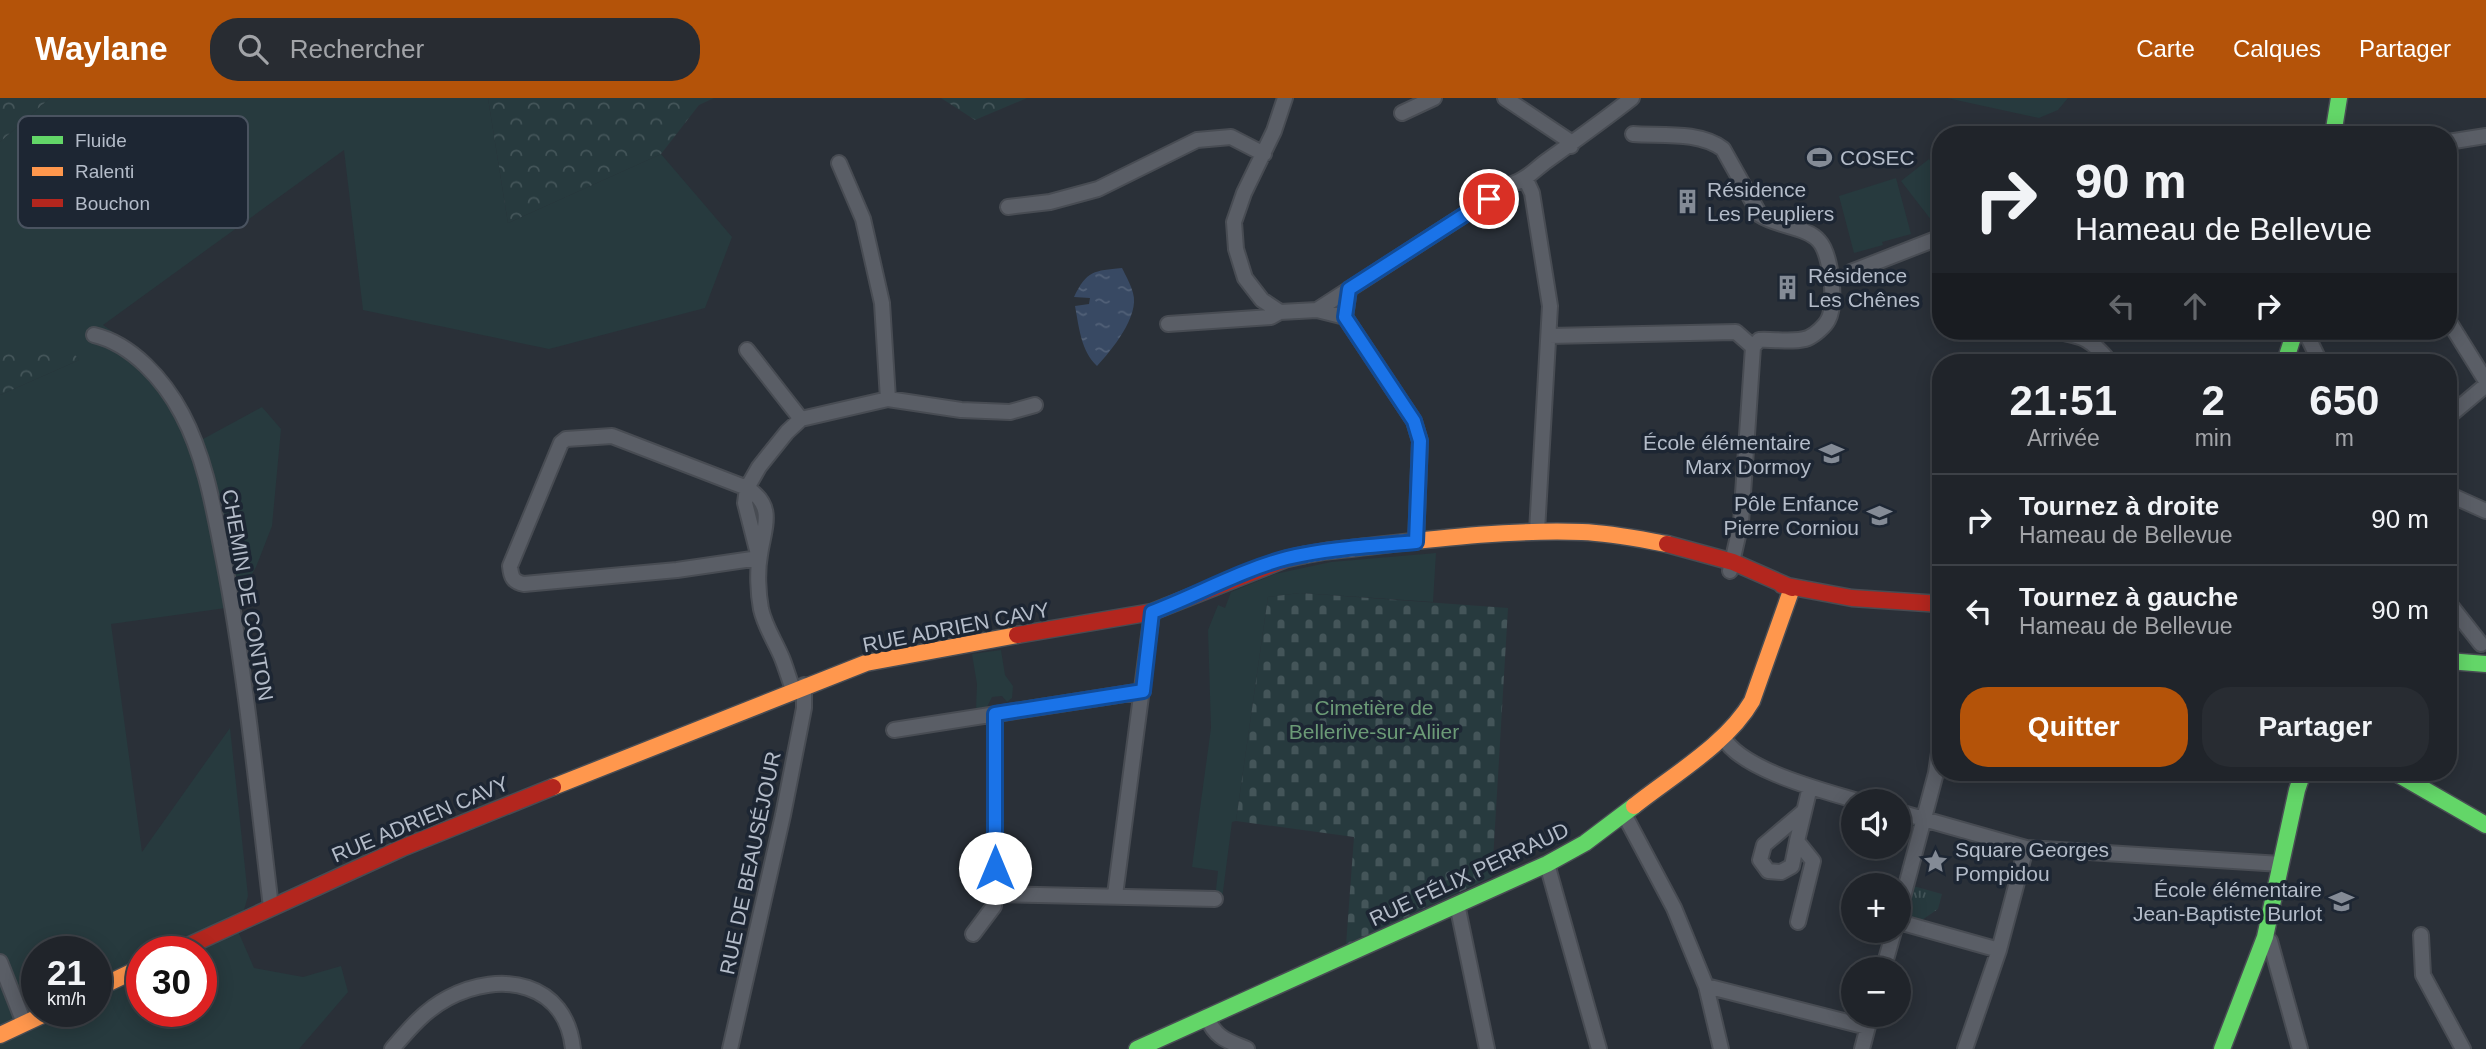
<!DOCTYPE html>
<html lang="fr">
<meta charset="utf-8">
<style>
body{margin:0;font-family:Helvetica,sans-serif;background:#282c32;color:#f1f3f6;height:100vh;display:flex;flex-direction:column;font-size:26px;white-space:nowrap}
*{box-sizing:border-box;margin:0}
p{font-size:23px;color:#a2a4a8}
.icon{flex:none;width:38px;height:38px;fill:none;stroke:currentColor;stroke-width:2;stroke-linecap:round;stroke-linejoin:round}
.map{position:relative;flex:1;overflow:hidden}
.panel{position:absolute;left:1932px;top:256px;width:525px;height:427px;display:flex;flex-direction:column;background:#20242a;border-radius:28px;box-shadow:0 4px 18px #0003,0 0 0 2px #3d4147}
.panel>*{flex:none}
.top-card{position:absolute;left:1932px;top:28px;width:525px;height:214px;border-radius:28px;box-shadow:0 4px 18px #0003,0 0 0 2px #3d4147;background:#20242a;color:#f1f3f6;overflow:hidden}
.tools{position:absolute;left:1841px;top:691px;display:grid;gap:14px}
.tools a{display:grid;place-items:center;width:70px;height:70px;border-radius:50%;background:#20242a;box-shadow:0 4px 18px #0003,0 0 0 2px #3d4147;font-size:35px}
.speed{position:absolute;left:21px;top:838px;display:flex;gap:14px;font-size:35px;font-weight:700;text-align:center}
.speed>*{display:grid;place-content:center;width:91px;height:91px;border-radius:50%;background:#20242a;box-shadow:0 4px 18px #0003,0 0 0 2px #3d4147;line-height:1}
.speed small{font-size:18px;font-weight:400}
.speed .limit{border:10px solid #d22;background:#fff;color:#111}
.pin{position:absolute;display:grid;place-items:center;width:60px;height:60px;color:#fff;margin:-30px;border:4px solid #fff;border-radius:50%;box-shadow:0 2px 7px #0007}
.me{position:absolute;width:77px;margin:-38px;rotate:0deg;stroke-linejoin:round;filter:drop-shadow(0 0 5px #0008)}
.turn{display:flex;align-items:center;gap:24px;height:147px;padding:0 28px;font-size:32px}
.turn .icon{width:91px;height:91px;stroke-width:2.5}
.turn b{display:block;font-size:49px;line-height:60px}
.lanes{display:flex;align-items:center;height:66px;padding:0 28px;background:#0003;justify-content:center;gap:35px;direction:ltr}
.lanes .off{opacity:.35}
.eta{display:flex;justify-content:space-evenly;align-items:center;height:119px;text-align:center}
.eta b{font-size:42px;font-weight:700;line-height:49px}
.primary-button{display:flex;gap:14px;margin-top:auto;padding:14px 28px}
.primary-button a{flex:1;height:80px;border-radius:28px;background:#b45309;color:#fff;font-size:28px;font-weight:700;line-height:80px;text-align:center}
.primary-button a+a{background:#282c32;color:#f1f3f6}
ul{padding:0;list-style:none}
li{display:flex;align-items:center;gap:21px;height:91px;padding:0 28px;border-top:2px solid #3d4147}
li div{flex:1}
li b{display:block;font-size:26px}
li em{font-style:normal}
header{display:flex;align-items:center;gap:42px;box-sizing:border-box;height:98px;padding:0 35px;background:#b45309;color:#fff}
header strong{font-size:33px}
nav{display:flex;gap:38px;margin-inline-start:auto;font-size:24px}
.search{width:490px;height:63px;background:#282c32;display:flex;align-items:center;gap:18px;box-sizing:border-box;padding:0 24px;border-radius:28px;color:#a2a4a8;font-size:26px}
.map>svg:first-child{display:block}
.green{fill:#273a3e;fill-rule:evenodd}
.forest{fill:url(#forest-crowns)}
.cemetery{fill:url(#cemetery-stones)}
.park{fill:url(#park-tufts)}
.water{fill:url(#water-ripples)}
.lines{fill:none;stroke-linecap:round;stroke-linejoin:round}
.street-casing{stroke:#484c53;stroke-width:18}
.fast-casing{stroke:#484c53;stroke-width:19}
.slow-casing{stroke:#484c53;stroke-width:19}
.jam-casing{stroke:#484c53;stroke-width:19}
.street{stroke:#5a5e66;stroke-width:14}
.fast{stroke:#63d668;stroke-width:16}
.slow{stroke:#ff974d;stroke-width:16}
.jam{stroke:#b3261e;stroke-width:16}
.route-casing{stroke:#114b97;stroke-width:18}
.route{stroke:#1a73e8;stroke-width:12}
.labels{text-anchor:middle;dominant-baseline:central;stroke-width:7;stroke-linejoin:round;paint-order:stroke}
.poi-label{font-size:21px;fill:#b4bcc9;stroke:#1d2633;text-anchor:start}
.street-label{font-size:21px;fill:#b4bcc9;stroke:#1d2633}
.park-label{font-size:21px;fill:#6b9a76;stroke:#1d2633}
.key{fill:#1d2633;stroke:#4a5360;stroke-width:2}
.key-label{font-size:19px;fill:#b4bcc9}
</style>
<header>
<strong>Waylane</strong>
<div class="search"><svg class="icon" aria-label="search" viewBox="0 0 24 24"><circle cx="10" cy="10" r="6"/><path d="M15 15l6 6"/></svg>Rechercher</div>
<nav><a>Carte</a><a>Calques</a><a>Partager</a></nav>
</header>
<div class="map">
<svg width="2486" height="951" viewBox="0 0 2486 951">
<defs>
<pattern id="forest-crowns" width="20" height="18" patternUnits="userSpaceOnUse" patternTransform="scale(1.75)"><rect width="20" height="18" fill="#273a3e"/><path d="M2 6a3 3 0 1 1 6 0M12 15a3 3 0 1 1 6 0" fill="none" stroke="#445559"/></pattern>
<pattern id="cemetery-stones" width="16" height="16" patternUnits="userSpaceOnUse" patternTransform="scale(1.75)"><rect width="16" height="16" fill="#273a3e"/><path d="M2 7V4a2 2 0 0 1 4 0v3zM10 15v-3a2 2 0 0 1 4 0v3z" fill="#445559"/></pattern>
<pattern id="park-tufts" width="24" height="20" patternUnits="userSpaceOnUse" patternTransform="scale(1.75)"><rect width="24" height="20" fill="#273a3e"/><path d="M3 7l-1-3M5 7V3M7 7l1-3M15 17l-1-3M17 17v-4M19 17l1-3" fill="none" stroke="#445559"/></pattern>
<pattern id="water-ripples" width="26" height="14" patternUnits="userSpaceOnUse" patternTransform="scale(1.75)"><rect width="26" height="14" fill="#384963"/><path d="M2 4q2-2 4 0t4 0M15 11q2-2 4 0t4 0" fill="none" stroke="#526178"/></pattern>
</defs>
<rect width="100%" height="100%" fill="#2a3038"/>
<path class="green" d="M 50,0 L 488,0 L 508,125 L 661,56 L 732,139 L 705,210 L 549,251 L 363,212 L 344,52 L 103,227 L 135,250 L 176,292 L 203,341 L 262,309 L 281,331 L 272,428 L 256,469 L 233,509 L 111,526 L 142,754 L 230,630 L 248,798 L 238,833 L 254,870 L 303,879 L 341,868 L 348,894 L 299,951 L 0,951 L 0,297 L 79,262 L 72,254 L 0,254 L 0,44 ZM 37,854 L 96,854 L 96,914 L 37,914 ZM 142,854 L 201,854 L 201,914 L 142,914 Z
M 1947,0 L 2068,0 L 2058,12 L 2039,20 Z
M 1929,61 L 1941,76 L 1941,123 L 1935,127 L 1901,83 Z
M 1896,80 L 1911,136 L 1882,144 L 1883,147 L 1854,155 L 1839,98 Z
M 1436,455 L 1433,504 L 1300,495 L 1268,499 L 1236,723 L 1232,724 L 1222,801 L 1215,801 L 1218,773 L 1192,769 L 1211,630 L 1208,532 L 1218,507 L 1225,510 L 1231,494 L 1275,476 L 1331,464 Z
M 1001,552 L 1005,577 L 1013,588 L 1012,600 L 1007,604 L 1002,598 L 992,599 L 987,609 L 976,611 L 977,586 L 972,556 Z"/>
<path class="forest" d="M 0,0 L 50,0 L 0,44 Z
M 488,0 L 714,0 L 699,7 L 661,56 L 508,125 Z
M 941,0 L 1027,0 L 975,22 Z
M 0,254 L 73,254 L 79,262 L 0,297 Z"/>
<path class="cemetery" d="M 1300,495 L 1508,510 L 1492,779 L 1346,847 L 1354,739 L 1236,723 L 1268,499 Z"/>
<path class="park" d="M 1913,788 L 1942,796 L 1938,811 L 1922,822 L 1906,817 Z"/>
<path class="water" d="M 1122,170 C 1126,178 1131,187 1133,195 C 1140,218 1111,253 1097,268 C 1081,253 1079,229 1075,208 L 1089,206 L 1090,200 L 1074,199 C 1087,172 1094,173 1122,170 Z"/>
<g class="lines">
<defs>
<path id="street" d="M 1285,0 L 1274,33 L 1244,95 L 1234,124 L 1236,151 L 1245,180 L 1262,202 L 1280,214 L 1317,212 L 1345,219
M 1505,0 L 1568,42 L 1571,48
M 1402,15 L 1434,0
M 1633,36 C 1661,38 1699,33 1723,51 L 1760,117 C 1776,128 1808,129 1819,143 C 1831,156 1837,206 1828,222 C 1825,228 1815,237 1808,240 C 1795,245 1773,241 1759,242 L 1753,249
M 2448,44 L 2486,38
M 839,65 L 863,121 L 882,205 L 888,301
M 1526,82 L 1532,95 L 1550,208 L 1537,433
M 1008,109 L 1050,104 L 1098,91 L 1197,42 L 1231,39 L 1264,56
M 1851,174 L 1941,139
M 1349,191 L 1345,219 L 1414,323 L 1420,343 L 1416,444
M 1317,212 L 1512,86 C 1528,81 1535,71 1548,62 C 1576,42 1604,22 1632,0
M 2448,222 L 2486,283
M 1168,226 L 1271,219 L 1280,214
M 2054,233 C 2085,239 2090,240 2110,264
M 2305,233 L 2320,264
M 94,237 C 132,246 164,282 182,316 C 206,361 214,413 224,463 C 246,577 257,694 271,809
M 1549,238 L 1736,234 L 1753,249 L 1741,425 L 1730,473
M 747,252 L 801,321
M 2448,319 L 2486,287
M 2448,396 L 2486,413
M 758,456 L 745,405 L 747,390 L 759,369 L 787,334 L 801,321 L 888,301 L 961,312 L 1010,314 L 1035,307
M 759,460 L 677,472 L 524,486 C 513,484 511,479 510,468 L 561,345 L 566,341 L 612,338 L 747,390 C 776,408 764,429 760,457 C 757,473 758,495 761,511 C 765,529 775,543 782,560 C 786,570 789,581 793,591
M 2448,504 L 2481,546
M 995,616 L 995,796 L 1215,801
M 894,632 L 1143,593
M 1723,639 C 1742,673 1825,693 1861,704
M 1899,714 L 2026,750 L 2281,766
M 1624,716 L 1674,810 L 1706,888 L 1721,951
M 1797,743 L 1792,768 L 1781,774 L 1768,773 L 1760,762 L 1764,747 L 1804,713
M 1547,766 L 1599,951
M 1115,797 L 1152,514
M 1457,806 L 1487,951
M 1899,814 L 1936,675 L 1941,641
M 1798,824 L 1813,763 L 1797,743 L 1810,689
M 1899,824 L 1999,852
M 973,836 L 994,808 L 995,796
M 2421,837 L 2423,877 L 2463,951
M 2265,839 L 2270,843 L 2300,951
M 0,864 L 24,925
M 1883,872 L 1894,833
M 1706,888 L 1867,929
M 1207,919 C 1215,940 1228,943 1247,951
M 392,951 C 409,931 425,912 448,900 C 501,872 566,884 573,951
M 730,951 L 783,717 L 804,610 L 804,587
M 1862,951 L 1871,917
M 1965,951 L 1999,852 L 2026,750"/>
<path id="fast" d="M 2333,37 L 2339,0
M 2285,264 L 2295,233
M 2448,563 L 2486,566
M 2394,674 L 2486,727
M 1137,951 L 1547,766 L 1585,745 L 1634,708
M 2222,951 L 2265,839 L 2297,692 L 2303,674"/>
<path id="slow" d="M 1304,457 L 1327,453 C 1412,444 1497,431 1582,434 C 1611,435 1639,441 1667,446
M 553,689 L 866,565 L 1017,537
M 1634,708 C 1673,677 1727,646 1752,603 L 1792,490
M 96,891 L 142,869
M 0,937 L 49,914"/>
<path id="jam" d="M 1667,446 L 1733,464 L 1792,490
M 1782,487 L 1852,500 L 1941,506
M 1017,537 L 1152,514 L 1286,461 L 1304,457
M 175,854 L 402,750 L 553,689"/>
</defs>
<use href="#street" class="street-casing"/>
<use href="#fast" class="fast-casing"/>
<use href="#slow" class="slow-casing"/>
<use href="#jam" class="jam-casing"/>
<use href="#street" class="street"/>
<use href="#fast" class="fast"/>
<use href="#slow" class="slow"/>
<use href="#jam" class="jam"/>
</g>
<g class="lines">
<defs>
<path id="route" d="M 995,770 L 995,616 L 1143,593 L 1152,514 C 1197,497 1241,472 1287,460 C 1329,450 1373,448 1416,444 L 1420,343 L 1414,323 L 1345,219 L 1349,191 L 1489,101"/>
</defs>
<use href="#route" class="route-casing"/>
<use href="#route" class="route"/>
</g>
<defs>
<symbol id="stadium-bare" viewBox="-9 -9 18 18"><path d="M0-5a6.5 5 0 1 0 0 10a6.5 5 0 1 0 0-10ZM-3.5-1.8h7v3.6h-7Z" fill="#848b96" stroke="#1d2633" stroke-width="2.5" paint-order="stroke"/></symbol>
<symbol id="building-bare" viewBox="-9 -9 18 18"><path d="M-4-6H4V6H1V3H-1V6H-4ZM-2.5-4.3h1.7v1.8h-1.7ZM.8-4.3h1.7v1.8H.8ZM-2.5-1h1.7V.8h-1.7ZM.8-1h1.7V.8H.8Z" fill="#848b96" stroke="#1d2633" stroke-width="2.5" paint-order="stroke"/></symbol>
<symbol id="school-bare" viewBox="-9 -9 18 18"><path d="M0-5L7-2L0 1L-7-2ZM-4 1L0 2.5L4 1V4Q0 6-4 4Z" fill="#848b96" stroke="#1d2633" stroke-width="2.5" paint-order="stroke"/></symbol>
<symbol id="sight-bare" viewBox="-9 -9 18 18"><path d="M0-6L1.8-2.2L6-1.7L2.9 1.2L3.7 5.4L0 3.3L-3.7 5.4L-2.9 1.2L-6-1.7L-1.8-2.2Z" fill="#848b96" stroke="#1d2633" stroke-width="2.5" paint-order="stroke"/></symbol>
</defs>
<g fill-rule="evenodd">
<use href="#stadium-bare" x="1802" y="42" width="35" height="35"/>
<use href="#building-bare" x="1670" y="86" width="35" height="35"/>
<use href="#building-bare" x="1770" y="172" width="35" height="35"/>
<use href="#school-bare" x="1814" y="338" width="35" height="35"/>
<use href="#school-bare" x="1862" y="400" width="35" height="35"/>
<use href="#sight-bare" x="1918" y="746" width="35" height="35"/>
<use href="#school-bare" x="2324" y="786" width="35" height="35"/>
</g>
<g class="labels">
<g class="poi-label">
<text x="1840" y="59">COSEC</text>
<text x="1707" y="91">Résidence<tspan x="1707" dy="24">Les Peupliers</tspan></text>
<text x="1808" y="177">Résidence<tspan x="1808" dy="24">Les Chênes</tspan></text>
<text x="1811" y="344" text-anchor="end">École élémentaire<tspan x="1811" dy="24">Marx Dormoy</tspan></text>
<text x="1859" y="405" text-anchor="end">Pôle Enfance<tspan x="1859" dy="24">Pierre Corniou</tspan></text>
<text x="1955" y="751">Square Georges<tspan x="1955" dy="24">Pompidou</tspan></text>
<text x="2322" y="791" text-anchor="end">École élémentaire<tspan x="2322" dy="24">Jean-Baptiste Burlot</tspan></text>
</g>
<g class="street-label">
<text transform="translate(248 497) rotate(80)">CHEMIN DE CONTON</text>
<text transform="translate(956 529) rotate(-11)">RUE ADRIEN CAVY</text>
<text transform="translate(420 721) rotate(-23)">RUE ADRIEN CAVY</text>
<text transform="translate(750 765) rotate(-78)">RUE DE BEAUSÉJOUR</text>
<text transform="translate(1469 776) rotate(-25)">RUE FÉLIX PERRAUD</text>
</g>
<g class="park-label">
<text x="1374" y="609">Cimetière de<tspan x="1374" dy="24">Bellerive-sur-Aliier</tspan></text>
</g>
</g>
<rect x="18" y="18" width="230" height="112" rx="10" class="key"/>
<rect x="32" y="38" width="31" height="8" fill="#63d668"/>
<rect x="32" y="69" width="31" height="9" fill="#ff974d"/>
<rect x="32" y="101" width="31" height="8" fill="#b3261e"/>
<g class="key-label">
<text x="75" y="49">Fluide</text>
<text x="75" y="80">Ralenti</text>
<text x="75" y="112">Bouchon</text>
</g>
</svg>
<div class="tools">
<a><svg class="icon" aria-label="sound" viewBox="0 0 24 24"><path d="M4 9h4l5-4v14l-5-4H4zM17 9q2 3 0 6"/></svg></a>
<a>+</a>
<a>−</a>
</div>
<div class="speed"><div>21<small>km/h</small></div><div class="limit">30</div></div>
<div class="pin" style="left:1489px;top:101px;background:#d93025"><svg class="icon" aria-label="arrive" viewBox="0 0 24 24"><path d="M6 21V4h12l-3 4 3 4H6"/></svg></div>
<svg class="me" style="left:995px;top:770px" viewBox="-20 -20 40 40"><circle r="19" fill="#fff"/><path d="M0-13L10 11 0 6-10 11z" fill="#1a73e8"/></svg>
<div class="top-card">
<div class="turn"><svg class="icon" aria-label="right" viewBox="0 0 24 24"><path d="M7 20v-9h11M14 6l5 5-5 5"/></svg><div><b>90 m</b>Hameau de Bellevue</div></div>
<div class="lanes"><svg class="icon off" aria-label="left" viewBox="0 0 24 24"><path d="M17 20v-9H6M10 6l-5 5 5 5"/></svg><svg class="icon off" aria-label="ahead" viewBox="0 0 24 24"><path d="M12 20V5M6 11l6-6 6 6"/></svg><svg class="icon" aria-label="right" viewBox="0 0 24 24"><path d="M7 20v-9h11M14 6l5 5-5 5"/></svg></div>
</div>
<section class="panel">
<div class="eta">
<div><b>21:51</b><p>Arrivée</p></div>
<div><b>2</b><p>min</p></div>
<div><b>650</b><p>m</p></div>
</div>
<ul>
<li><svg class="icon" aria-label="right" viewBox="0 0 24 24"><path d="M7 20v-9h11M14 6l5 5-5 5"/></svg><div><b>Tournez à droite</b><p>Hameau de Bellevue</p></div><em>90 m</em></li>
<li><svg class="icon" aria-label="left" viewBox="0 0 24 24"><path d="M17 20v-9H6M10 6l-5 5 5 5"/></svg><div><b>Tournez à gauche</b><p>Hameau de Bellevue</p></div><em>90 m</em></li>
</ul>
<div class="primary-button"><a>Quitter</a><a>Partager</a></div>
</section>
</div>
